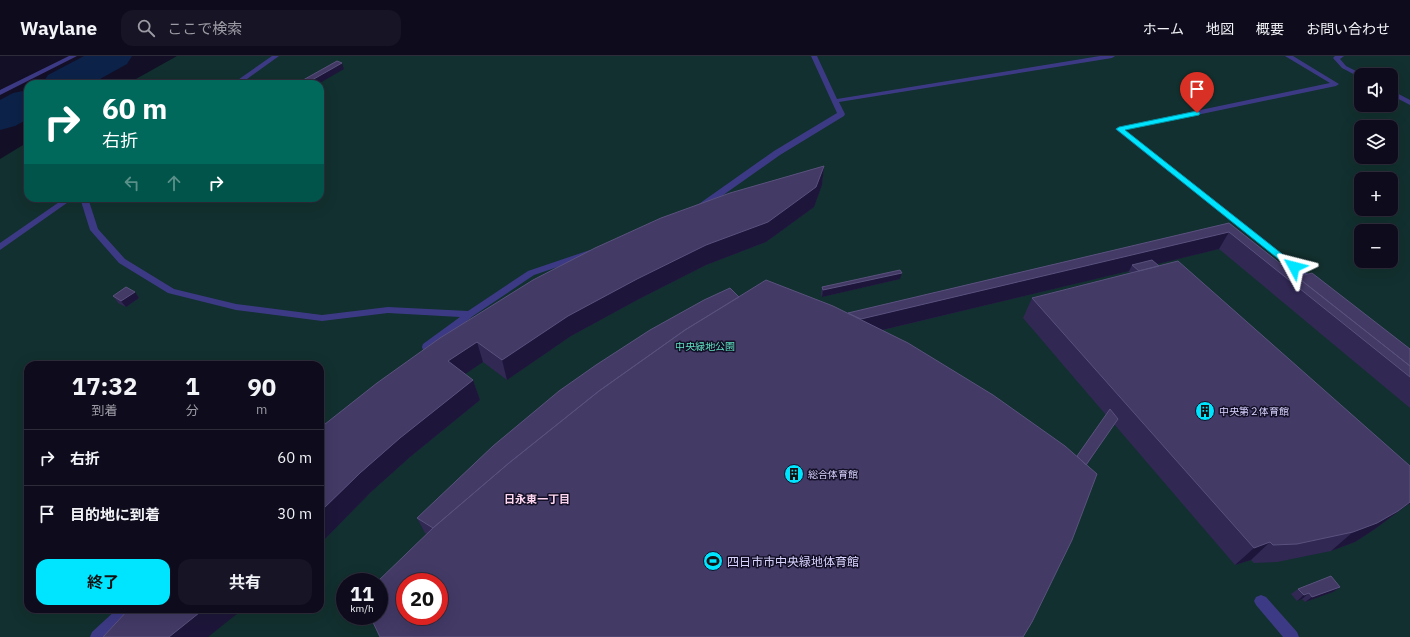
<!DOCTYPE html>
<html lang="ja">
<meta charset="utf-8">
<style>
body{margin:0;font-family:"IBM Plex Sans","Noto Sans JP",sans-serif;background:#171425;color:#f1f3f6;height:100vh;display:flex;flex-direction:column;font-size:15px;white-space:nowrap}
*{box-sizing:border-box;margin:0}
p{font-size:13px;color:#9b9ba3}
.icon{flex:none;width:22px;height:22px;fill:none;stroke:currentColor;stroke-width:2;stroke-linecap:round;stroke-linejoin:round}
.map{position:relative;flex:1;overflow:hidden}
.drawer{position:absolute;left:24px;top:305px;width:300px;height:252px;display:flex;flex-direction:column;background:#0e0b1c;border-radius:12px;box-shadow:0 4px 16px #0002,0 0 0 1px #2e2b3b}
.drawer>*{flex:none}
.banner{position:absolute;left:24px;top:24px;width:300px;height:122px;border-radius:12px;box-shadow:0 4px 16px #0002,0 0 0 1px #2e2b3b;background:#00695c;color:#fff;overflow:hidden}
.controls{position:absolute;left:1354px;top:12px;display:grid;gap:8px}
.controls a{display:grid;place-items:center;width:44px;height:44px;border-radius:8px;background:#0e0b1c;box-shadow:0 4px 16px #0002,0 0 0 1px #2e2b3b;font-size:20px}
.speed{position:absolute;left:336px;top:517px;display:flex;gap:8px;font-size:20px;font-weight:700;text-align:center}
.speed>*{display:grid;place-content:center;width:52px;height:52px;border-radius:50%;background:#0e0b1c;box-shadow:0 4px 16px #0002,0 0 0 1px #2e2b3b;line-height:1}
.speed small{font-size:10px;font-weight:400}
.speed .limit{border:6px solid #d22;background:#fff;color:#111}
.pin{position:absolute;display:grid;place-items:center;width:34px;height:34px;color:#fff;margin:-41px -17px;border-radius:50% 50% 50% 0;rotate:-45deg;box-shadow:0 0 4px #0007}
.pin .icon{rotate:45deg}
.me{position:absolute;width:44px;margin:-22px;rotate:308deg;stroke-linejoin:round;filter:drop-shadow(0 0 3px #0008)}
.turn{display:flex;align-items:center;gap:14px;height:84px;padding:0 12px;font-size:18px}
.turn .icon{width:52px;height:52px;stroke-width:2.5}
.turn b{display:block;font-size:28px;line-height:34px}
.lanes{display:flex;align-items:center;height:38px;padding:0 12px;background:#0003;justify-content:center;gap:20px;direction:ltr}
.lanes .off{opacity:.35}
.eta{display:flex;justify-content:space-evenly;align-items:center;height:68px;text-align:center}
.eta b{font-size:24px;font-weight:700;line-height:28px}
.button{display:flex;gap:8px;margin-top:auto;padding:8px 12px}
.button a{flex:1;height:46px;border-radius:12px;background:#00e5ff;color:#111;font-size:16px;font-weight:700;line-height:46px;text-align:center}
.button a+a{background:#171425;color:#f1f3f6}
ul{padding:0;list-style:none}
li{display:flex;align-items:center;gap:12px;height:56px;padding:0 12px;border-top:1px solid #2e2b3b}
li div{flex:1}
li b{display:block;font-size:15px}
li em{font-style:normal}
header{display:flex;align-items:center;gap:24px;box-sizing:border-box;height:56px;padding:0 20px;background:#0e0b1c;border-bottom:1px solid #2e2b3b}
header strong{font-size:19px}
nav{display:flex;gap:22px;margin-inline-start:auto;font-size:14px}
.search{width:280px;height:36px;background:#171425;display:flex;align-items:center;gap:10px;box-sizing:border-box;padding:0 14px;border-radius:12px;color:#9b9ba3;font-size:15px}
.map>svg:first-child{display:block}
.green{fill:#12302f;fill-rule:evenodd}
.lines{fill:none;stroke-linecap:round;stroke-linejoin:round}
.river{fill:#0c2248;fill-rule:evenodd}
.lane{fill:#3d3a85;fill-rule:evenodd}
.street{fill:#3d3a85;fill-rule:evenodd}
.wall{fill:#312854;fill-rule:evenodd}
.shaded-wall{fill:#1d163a}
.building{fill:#433a66;stroke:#5a527e;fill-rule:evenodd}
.route{fill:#00e5ff;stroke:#0095a6}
.labels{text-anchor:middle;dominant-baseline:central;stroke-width:3;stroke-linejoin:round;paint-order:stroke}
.park-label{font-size:10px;fill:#5fe0c0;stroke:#130f26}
.poi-label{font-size:10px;fill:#d9d4ff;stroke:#130f26;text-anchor:start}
.neighbourhood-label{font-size:11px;font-weight:bold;fill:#ffd6f0;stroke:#130f26}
.near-poi-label{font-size:12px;fill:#d9d4ff;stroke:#130f26;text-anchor:start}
</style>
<header>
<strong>Waylane</strong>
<div class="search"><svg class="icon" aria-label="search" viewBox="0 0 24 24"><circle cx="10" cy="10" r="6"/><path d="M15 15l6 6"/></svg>ここで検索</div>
<nav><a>ホーム</a><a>地図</a><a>概要</a><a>お問い合わせ</a></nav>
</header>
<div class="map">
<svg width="1410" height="581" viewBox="0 0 1410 581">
<rect width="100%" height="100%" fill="#130f26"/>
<path class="green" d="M 177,0 L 1410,0 L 1410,581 L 0,581 L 0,103 L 28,86 L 28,142 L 320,142 L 320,28 L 127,28 ZM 1361,19 L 1391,19 L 1391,49 L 1361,49 ZM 1361,71 L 1391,71 L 1391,101 L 1361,101 ZM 1361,123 L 1391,123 L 1391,153 L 1361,153 ZM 1361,175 L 1391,175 L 1391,205 L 1361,205 ZM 28,309 L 320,309 L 320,553 L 28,553 ZM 345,526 L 379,526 L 379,560 L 345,560 ZM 405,526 L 439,526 L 439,560 L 405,560 Z"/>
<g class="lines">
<path class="river" d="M 84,0 L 132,0 L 127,8 L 91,28 L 42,28 L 48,19 Z
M 28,34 L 28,63 L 15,70 L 0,74 L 0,44 L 13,37 Z"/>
<path class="lane" d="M 272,0 L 279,0 L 240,28 L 232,28 Z
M 1285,0 L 1293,0 L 1339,28 L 1336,30 L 1125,74 L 1317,225 L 1319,227 L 1317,229 L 1311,229 L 1115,73 L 1119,71 L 1330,27 Z
M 1335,0 L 1344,0 L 1340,3 L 1346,10 L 1364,19 L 1361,19 L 1361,22 L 1359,21 L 1342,12 L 1333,2 Z
M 1391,34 L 1410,44 L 1410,49 L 1391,39 Z
M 65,142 L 74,142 L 0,194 L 0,187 Z
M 1261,539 L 1266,541 L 1297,576 L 1299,581 L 1283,581 L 1256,549 L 1254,545 L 1256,541 Z"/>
<path class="street" d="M 69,0 L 77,0 L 0,39 L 0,34 Z
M 811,0 L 817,0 L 837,43 L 1100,0 L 1115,0 L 1112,2 L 839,46 L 845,58 L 844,60 L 780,99 L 702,154 L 696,154 L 695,152 L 696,150 L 774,95 L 837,57 Z
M 80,142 L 88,142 L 98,173 L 125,203 L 174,233 L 236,248 L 322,259 L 388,251 L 468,255 L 528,215 L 590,194 L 594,197 L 593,199 L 534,219 L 473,260 L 431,294 L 423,294 L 422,291 L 423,288 L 460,261 L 388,257 L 322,265 L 236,254 L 168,237 L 119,207 L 90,174 Z
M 117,553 L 133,553 L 131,557 L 107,581 L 90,581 L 92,576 Z"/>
</g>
<path class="wall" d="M 824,110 L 822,129 L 814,151 L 766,186 L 706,209 L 639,243 L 571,280 L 507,324 L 483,306 L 465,318 L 473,324 L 480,344 L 410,401 L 371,436 L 320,488 L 320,372 L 377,327 Z
M 1229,167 L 1297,221 L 1410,293 L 1410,352 L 1219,193 L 1157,208 L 1410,410 L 1410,448 L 1407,449 L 1375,473 L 1355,486 L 1331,495 L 1277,506 L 1254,507 L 1251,504 L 1235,509 L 1114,368 L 1087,409 L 427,478 L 425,477 L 417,462 L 739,241 L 848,257 ZM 1128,215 L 1130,217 L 1032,242 L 1023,262 L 1106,359 L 1077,400 L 883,274 Z
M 900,223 L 822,241 L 821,238 L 822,231 Z
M 135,236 L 139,242 L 126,251 L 118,247 L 113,240 Z
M 1340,531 L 1333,536 L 1305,546 L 1302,543 L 1297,545 L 1291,538 L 1298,533 Z"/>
<path class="shaded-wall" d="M 342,7 L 344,13 L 318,28 L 305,28 Z
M 824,110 L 822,129 L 814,151 L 766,186 L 706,209 L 639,243 L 571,280 L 507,324 L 502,304 L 568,260 L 637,223 Z
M 1229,176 L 1219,193 L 1137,213 L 1132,209 L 1129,215 L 853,281 L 857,264 Z
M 902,217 L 900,223 L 822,241 L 823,234 Z
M 135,236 L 139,242 L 126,251 L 121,245 Z
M 477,286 L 483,306 L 455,325 L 448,305 Z
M 473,324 L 480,344 L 410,401 L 371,436 L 320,488 L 320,456 L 360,417 L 400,382 Z
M 1410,440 L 1410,448 L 1407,449 L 1375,473 L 1355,486 L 1331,495 L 1353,476 Z
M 1270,486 L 1251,504 L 1235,509 L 1254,492 Z
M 1340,531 L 1333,536 L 1305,546 L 1312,541 Z
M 1309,537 L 1302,543 L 1297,545 L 1304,539 Z
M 204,553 L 243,553 L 208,581 L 169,581 Z"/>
<path class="building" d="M 337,5 L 342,7 L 305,28 L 296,28 Z
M 824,110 L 816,131 L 768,166 L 706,189 L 637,223 L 568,260 L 502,304 L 477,286 L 448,305 L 473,324 L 400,382 L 360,417 L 320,456 L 320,372 L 377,327 L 440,282 L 533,224 L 595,192 L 661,162 L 730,137 Z
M 1229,167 L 1410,310 L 1410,321 L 1229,176 L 861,263 L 848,257 Z
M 1152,204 L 1159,210 L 1139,215 L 1132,209 Z
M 1178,205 L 1410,410 L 1410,446 L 1398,455 L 1377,467 L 1353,476 L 1297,488 L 1273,489 L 1270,486 L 1254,492 L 1032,242 Z
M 900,214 L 902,217 L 823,234 L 822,231 Z
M 1312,217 L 1410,293 L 1410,310 L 1297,221 Z
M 766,224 L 833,250 L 908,287 L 993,339 L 1065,390 L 1097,418 L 1072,484 L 1032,566 L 1023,581 L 380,581 L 370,560 L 379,560 L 379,526 L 377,526 L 434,471 L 509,407 L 599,335 L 685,274 ZM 405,526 L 439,526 L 439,560 L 405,560 Z
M 126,231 L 135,236 L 121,245 L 113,240 Z
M 730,232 L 739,241 L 685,274 L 599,335 L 509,407 L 433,472 L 417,462 L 493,390 L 559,335 L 596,309 L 650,274 L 704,244 Z
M 1110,353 L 1118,363 L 1086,409 L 1077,400 Z
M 1331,520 L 1340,531 L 1312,541 L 1309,537 L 1304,539 L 1298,533 Z
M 129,553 L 204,553 L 169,581 L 103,581 Z"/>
<path class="route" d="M 1197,55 L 1200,57 L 1199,59 L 1125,74 L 1296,209 L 1298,211 L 1296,213 L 1291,213 L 1116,73 L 1119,71 Z"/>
<defs>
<symbol id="building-disc" viewBox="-11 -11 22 22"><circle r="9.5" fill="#00e5ff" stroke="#130f26"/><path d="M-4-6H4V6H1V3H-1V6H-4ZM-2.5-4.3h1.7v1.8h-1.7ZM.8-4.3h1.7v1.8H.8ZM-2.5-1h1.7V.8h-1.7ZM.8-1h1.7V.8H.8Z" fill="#111"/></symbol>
<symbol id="stadium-disc" viewBox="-11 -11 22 22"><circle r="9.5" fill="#00e5ff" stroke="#130f26"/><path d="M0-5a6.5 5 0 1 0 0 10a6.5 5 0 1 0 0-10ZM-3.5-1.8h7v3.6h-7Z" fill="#111"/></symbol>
</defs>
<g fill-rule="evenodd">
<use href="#building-disc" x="1194" y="344" width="22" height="22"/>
<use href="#building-disc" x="783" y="407" width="22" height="22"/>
<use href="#stadium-disc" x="702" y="494" width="22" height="22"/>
</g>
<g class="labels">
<g class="park-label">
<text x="705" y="290">中央緑地公園</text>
</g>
<g class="poi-label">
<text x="1219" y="355">中央第２体育館</text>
<text x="808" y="418">総合体育館</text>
</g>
<g class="neighbourhood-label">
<text x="537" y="443">日永東一丁目</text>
</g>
<g class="near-poi-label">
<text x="727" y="505">四日市市中央緑地体育館</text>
</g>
</g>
</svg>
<div class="controls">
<a><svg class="icon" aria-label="sound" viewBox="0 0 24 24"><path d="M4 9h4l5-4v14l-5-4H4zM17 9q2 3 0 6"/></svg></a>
<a><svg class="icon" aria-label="layers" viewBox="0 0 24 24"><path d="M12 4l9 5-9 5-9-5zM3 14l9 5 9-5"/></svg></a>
<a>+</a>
<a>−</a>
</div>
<div class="speed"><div>11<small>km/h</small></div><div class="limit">20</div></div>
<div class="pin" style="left:1197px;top:57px;background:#d93025"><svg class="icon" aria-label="arrive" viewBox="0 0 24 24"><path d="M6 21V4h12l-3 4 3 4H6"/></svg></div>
<svg class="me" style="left:1294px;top:211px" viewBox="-20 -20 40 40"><path d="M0-17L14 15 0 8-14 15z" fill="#00e5ff" stroke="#fff" stroke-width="4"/></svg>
<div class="banner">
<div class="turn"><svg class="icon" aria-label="right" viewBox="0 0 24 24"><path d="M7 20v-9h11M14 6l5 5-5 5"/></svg><div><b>60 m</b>右折</div></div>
<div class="lanes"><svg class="icon off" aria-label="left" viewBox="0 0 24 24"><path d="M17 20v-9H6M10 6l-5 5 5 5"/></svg><svg class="icon off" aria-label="ahead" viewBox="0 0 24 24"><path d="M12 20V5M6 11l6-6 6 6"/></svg><svg class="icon" aria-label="right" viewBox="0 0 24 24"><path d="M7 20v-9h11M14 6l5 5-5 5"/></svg></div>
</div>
<section class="drawer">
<div class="eta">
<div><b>17:32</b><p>到着</p></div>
<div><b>1</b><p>分</p></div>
<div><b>90</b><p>m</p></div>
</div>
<ul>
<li><svg class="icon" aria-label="right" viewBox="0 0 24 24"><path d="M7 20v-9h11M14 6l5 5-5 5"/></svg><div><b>右折</b></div><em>60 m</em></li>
<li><svg class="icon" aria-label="arrive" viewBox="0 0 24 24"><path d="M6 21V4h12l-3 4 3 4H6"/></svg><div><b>目的地に到着</b></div><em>30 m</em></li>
</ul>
<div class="button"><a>終了</a><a>共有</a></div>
</section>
</div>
